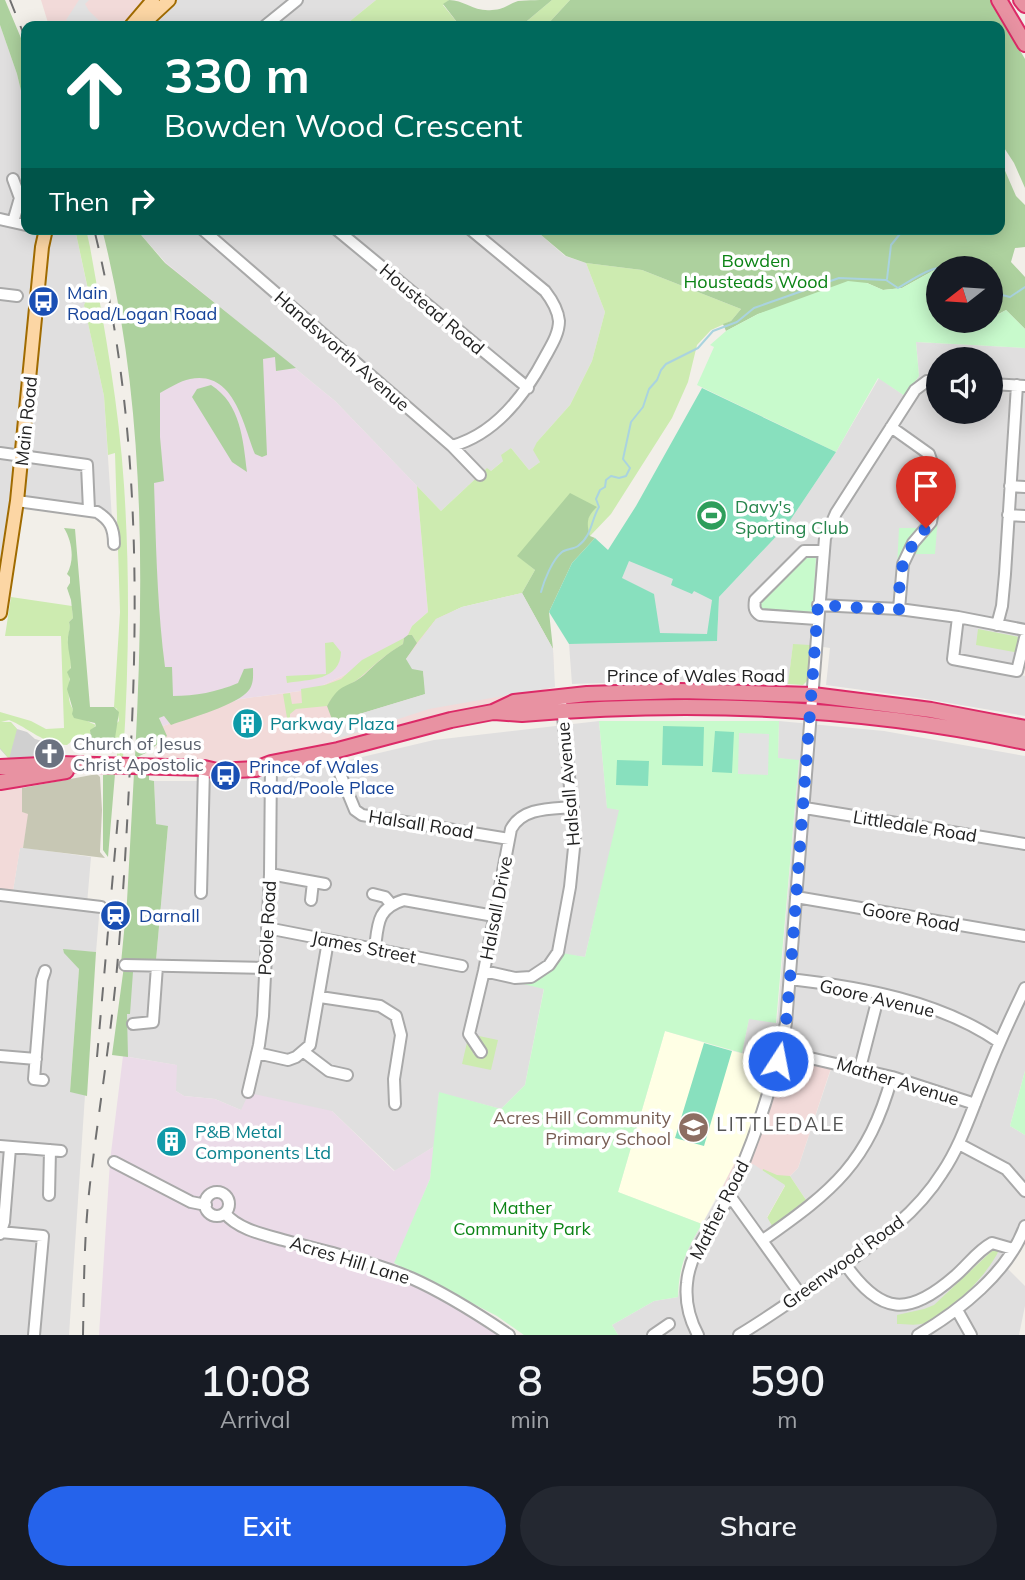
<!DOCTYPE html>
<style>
body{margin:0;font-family:Mulish,sans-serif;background:#242831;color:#f1f3f6;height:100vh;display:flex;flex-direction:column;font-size:26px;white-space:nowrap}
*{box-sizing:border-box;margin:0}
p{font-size:23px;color:#9ea1a6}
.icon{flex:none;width:38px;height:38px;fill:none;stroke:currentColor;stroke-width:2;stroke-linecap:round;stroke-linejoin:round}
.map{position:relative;height:1335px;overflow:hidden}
.panel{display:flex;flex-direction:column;background:#171b24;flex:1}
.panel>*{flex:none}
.banner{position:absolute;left:21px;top:21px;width:984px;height:214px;border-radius:14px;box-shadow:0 4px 18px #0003;background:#00695c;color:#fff;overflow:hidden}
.needle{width:46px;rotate:253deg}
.tools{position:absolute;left:926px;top:256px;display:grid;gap:14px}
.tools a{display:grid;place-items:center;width:77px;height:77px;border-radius:50%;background:#171b24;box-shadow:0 4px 18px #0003;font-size:35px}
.pin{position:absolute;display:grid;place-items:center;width:60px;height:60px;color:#fff;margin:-72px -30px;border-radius:50% 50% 50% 0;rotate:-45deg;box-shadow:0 0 7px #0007}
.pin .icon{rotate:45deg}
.me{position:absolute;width:77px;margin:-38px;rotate:11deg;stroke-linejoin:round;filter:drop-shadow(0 0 5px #0008)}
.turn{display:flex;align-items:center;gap:24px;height:147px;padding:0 28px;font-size:32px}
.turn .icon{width:91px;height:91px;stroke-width:2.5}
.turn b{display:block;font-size:49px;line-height:60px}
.then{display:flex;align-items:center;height:66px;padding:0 28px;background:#0003;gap:14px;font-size:26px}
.eta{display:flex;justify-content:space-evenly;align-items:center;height:119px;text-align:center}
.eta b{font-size:42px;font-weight:600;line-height:49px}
.action{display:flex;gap:14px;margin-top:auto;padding:14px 28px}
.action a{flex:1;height:80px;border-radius:42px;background:#2563eb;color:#fff;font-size:28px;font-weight:600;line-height:80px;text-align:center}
.action a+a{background:#242831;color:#f1f3f6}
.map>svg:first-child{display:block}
.residential{fill:#e0dfdf;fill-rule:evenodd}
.commercial{fill:#f2dad9}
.industrial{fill:#ebdbe8}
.education{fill:#ffffe5}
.religious{fill:#d0d0d0}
.construction{fill:#c7c7b4}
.grass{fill:#cdebb0}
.forest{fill:#add19e}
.park{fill:#c8facc}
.pitch{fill:#88e0be}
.parking{fill:#e2e2e2}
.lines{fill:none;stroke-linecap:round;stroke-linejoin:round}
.stream{stroke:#aad3df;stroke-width:2}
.minor-casing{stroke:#a9a9a9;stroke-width:14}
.major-casing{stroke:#a06b00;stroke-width:16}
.highway-casing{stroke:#dc2a67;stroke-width:18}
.minor{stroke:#fff;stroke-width:10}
.major{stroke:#fcd6a4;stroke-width:12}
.highway{stroke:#e892a2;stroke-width:14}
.rail{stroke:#707070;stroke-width:2;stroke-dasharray:14 14;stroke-linecap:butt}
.route{stroke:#2563eb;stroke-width:12;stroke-dasharray:0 21.6}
.labels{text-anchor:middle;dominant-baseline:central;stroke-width:7;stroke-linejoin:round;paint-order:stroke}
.park-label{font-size:18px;fill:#0c8416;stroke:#fff}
.transit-label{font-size:18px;fill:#164399;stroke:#fff;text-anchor:start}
.street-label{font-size:18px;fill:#222;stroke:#fff}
.leisure-label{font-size:18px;fill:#27864d;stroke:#fff;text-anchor:start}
.culture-label{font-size:18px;fill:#0d838f;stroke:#fff;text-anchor:start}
.worship-label{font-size:18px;fill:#5b616d;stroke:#fff;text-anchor:start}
.education-label{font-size:18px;fill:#785e54;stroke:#fff;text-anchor:end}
.neighbourhood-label{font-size:19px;letter-spacing:2px;fill:#555;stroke:#fff}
</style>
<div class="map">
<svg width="1025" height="1335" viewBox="0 0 1025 1335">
<rect width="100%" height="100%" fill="#f2efe9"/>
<path class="residential" d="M 160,0 L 376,0 L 344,26 L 134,26 Z
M 0,25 L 17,74 L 26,112 L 26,229 L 75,229 L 89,295 L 84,305 L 104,396 L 112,519 L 20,505 L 0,613 Z
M 136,229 L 534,229 L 565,256 L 586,263 L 605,312 L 592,361 L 570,405 L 537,442 L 540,462 L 529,470 L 511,448 L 504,460 L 491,471 L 486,469 L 441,511 L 335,401 L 165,262 Z
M 916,342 L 1025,348 L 1025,647 L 1020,675 L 1025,676 L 1025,716 L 920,698 L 826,685 L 830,648 L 810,645 L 793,645 L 788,684 L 716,679 L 572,684 L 569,644 L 717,640 L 719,597 L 787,525 L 836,452 L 879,378 L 905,396 L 919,376 ZM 938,359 L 990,359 L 990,411 L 938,411 Z
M 599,721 L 607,807 L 620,810 L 585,957 L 562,954 L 546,972 L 536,980 L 522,983 L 544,988 L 525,1085 L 501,1109 L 439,1093 L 435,1146 L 395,1171 L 332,1111 L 241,1110 L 215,1099 L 184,1096 L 176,1091 L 176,1065 L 123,1056 L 129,959 L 156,960 L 168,827 L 156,824 L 154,781 L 222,781 L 324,766 L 434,740 Z
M 779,721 L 884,731 L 1025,756 L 1025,1071 L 1010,1126 L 1025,1135 L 1025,1237 L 1007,1268 L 1025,1286 L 1025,1306 L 1019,1335 L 618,1335 L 612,1325 L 654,1301 L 678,1297 L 686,1252 L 720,1193 L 758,1228 L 765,1230 L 806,1200 L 790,1176 L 798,1168 L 832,1066 L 770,1060 L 742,1053 L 749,1018 L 777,1023 L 799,761 L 778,758 Z
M 20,847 L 91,857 L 87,904 L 100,905 L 96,952 L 63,950 L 79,969 L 70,1091 L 85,1095 L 69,1335 L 0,1335 L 0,896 L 12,897 Z"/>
<path class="commercial" d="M 41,0 L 160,0 L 134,26 L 49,26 Z
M 522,593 L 553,649 L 554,687 L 393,732 L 265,772 L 153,767 L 160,727 L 240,699 L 315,689 L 382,657 L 419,620 Z
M 0,773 L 23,774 L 23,812 L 29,813 L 23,848 L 20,848 L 12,897 L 0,896 Z
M 770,1060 L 832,1065 L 798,1168 L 790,1176 L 767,1217 L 772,1226 L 765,1230 L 758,1228 L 720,1193 L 757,1113 Z"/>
<path class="industrial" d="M 137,257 L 165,262 L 335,401 L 417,486 L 428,612 L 412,626 L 408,635 L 382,657 L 315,689 L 240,699 L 160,727 Z
M 123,1056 L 177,1065 L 176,1091 L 184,1096 L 215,1099 L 241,1110 L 249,1093 L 332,1111 L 394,1171 L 435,1146 L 430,1179 L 390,1275 L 426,1289 L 498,1335 L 99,1335 L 110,1161 Z"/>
<path class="education" d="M 665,1031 L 732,1051 L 770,1060 L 757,1113 L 746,1142 L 702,1224 L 618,1192 Z"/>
<path class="religious" d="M 10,722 L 17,729 L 27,732 L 35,739 L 64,747 L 64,759 L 9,759 L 0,749 L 0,723 Z"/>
<path class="construction" d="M 97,774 L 100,777 L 102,810 L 100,852 L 105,858 L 23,848 L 28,814 L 22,812 L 22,788 Z"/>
<path class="grass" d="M 376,0 L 449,0 L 443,5 L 460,26 L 344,26 Z
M 552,0 L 570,0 L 546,26 L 521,26 Z
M 75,229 L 86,229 L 90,247 C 104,326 119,405 124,485 C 130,576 129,667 123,758 L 117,758 L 117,753 L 113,751 L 116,724 L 119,721 L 117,709 L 114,707 L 120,612 L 115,453 L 108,455 L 104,396 L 84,305 L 89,294 Z
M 586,263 L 642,270 L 741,309 L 731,321 L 711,330 L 697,345 L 688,382 L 672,418 L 611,514 L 590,536 L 586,524 L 591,512 L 518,556 L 535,570 L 522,593 L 462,607 L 436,619 L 417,643 L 412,635 L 408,635 L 412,626 L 428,612 L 417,486 L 441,511 L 487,468 L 491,471 L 503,461 L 501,455 L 511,448 L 529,470 L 540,462 L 533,450 L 537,442 L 570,405 L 592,361 L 605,312 Z
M 11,597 L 72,606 L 73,618 L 69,622 C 71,630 69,631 68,638 C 67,645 72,653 71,661 C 70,694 59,710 96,725 L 90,732 L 91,742 L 76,738 L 67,745 C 45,745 27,727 9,720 L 1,722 L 11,722 L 17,729 L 9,759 L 0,748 L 0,712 L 31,721 L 46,729 L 64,728 L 61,636 L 5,636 Z
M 978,629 L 1019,637 L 1019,653 L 976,645 Z
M 404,638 L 403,644 C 388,653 376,663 364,674 C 348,689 340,684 327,706 L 296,709 L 290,714 L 290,724 L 288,724 L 283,694 L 290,693 L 292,704 L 302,703 L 301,689 L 325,685 L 341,679 L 362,660 Z
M 333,642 L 341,652 C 340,681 310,679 287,683 L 286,676 L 326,674 L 325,643 Z
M 793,644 L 810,645 L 808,680 L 803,685 L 788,684 Z
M 474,1035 L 498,1040 L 491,1070 L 462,1064 L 468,1038 L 473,1047 L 473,1054 L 480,1056 L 485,1053 L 485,1046 L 479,1043 Z
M 763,1169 L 777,1175 L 790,1176 L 806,1200 L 772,1226 L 767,1218 L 785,1186 L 762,1172 Z
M 995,1248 L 999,1250 C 989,1273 949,1315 925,1323 C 917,1326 905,1324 897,1324 L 897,1315 L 924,1309 L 934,1305 Z"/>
<path class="forest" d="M 0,0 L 5,0 L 26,50 L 26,112 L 17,74 L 0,25 Z
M 449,0 C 464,0 474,12 492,10 C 503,10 509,4 518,1 C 528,0 542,0 552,0 L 521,26 L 460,26 L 443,4 Z
M 570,0 L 991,0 L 1025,59 L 1025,188 L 1014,163 L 999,140 L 999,26 L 546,26 Z
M 999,157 L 1016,196 L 1025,205 L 1025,247 L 1015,248 L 1011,262 L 1025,277 L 1025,329 L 1006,310 L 991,318 L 990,268 L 938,268 L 902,288 L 883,290 L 867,283 L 758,314 L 726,331 L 723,324 L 731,321 L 741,309 L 642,270 L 586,263 L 566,256 L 534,229 L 999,229 Z
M 102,229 L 136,229 L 165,263 L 296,368 L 276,371 L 275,357 L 263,359 L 267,455 L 262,457 L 255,454 C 243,424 234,370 190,379 C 180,381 169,388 160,393 L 160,437 L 164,481 L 154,483 C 156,544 157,606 165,667 L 172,667 L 173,696 C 195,696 217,692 238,683 L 244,669 L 253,668 C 253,675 254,683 249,690 C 238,705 190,718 171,725 L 164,716 L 159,718 L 167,736 L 148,752 L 135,758 C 144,581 146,402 102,229 Z
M 211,385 C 241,404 243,440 247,472 L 232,462 L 192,397 L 197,389 Z
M 570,493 L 597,507 C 587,516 586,523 590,536 L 595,538 L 572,563 L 549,612 L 553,649 L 522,593 L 535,570 L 517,556 Z
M 64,528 L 75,529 L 90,707 L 114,707 L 119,712 L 113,751 C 105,749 100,743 91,742 L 90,730 L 96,726 L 95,723 L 74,718 L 72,714 L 73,710 L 67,689 L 70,679 L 67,672 L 71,668 C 71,658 67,648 68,639 C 68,631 71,630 69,622 L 73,618 L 71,600 L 67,588 L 70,583 L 70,577 L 67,574 C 75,560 72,541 64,528 Z
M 408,635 L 412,635 L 417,643 L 406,659 L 423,670 L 426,694 L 333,722 L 327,706 C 342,680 346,690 364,675 C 378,662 386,654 403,644 L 404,638 Z
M 134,773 L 149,774 L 149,780 L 154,781 L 156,824 L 168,826 L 156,960 L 130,959 L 129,962 L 121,963 L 127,901 Z
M 115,774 L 108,857 L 103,850 L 103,775 Z
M 63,949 L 96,952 L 87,1096 L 70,1092 L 79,969 L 64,953 Z
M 124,966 L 133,972 L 130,1014 L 127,1014 L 128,1057 L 112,1055 Z"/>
<path class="park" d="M 938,268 L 938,320 L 985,322 L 1006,310 L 1025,329 L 1025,348 L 916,342 L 919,376 L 905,396 L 878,378 L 836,452 L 697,385 L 714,347 L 710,345 L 726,331 L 758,314 L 848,281 L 867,283 L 883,290 L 902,288 Z
M 938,516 L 935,554 L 907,554 L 897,568 L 899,528 L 923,528 Z
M 806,554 L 816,556 L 813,611 L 808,615 L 763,611 L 760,608 L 760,603 Z
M 599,721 L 779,721 L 778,758 L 799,760 L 776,1023 L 749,1019 L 742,1053 L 665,1031 L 618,1192 L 702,1224 C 686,1251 679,1265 678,1297 L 654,1301 L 612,1325 L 618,1335 L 524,1335 L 497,1316 L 394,1263 L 430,1179 L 439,1092 L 501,1109 L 525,1085 L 544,989 L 519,983 C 542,979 547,971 562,953 L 585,957 L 619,810 L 607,808 Z
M 1025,1071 L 1025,1135 L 1010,1126 Z"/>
<path class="pitch" d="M 702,388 L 836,452 L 787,525 L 719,597 L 717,641 L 569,644 L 549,612 L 572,563 L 595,538 L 608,550 L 636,506 Z
M 663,726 L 704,727 L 703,766 L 662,765 Z
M 715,731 L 734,732 L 732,773 L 712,772 Z
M 617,760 L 649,761 L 648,786 L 616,785 Z
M 704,1043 L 732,1051 L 704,1146 L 675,1138 Z"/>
<path class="parking" d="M 79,0 L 89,0 L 85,4 L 89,11 L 105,26 L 78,26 L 66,20 Z
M 629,561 L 673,579 L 671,585 L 692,594 L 694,591 L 712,600 L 707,634 L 660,633 L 654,594 L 622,578 Z
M 522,593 L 553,649 L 555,687 L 429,709 L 340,738 L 333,722 L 425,694 L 423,671 L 412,669 L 406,659 L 436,619 L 462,607 Z
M 739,733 L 769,734 L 768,775 L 738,774 Z
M 753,1164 L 785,1185 L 767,1217 L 772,1226 L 765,1230 L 758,1228 L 736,1193 L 750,1166 Z"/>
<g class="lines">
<path class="stream" d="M 887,279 L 891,245 L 904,229
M 990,292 L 1010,297 L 1025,287
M 541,592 C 544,581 552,560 562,552 C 566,549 574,549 578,546 C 592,536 591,520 599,507 L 596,499 L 600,490 L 605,487 L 606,480 L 611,476 L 619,478 L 626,476 L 630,468 L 623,459 L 631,422 L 643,407 L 649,389 L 657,380 L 661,370 L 666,364 L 698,348 L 713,331 L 737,322 L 754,308 L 839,278 L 886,280 L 898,288 C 918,276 940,260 964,268"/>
<defs>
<path id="minor" d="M 265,26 L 297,0
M 13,179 L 20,198 L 13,222
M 0,219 L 26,225
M 202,229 L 452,446 L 480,475
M 336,229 L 528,388
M 0,294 L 17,296
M 990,384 L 1025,386
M 891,427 L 929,454 L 938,480 L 931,522 L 913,543 L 903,564 L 899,609
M 452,446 C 496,434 525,395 545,357 C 551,346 559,334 559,321 C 558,310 552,300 545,291 L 470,229
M 0,453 L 87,465 L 89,510
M 1010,486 L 1025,487
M 17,501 L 97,512 C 110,520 114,528 114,544
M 1008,515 L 1025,516
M 818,605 L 899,609 L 958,617 L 1025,630
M 958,617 L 953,659 L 1017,671 L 1025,638
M 817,619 L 760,615 C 754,611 754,607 755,600 L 804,551 L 823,551
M 997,625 L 1002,606 L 1005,574 L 1017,385
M 331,752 L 355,810 L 362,815 L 509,839
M 805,808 L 1025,844
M 270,874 L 325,884
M 201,893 L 204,768
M 373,894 L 385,897 L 391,904
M 0,895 L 101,907
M 796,897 L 1025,936
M 311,900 L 313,882
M 267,928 L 462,966
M 375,948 C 378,924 377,908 404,900 L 494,916
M 125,965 L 265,968
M 484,971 L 515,978 L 531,977 L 549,965 L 558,952 L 570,887 L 575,838 L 562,706
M 790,979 C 860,987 940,1001 999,1042
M 320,997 L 380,1006 L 396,1016 L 401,1035 L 394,1079 L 395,1104
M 133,1024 L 153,1022 L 157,966
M 780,1051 L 892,1077 L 975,1104
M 304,1052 L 329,1071 L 347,1075
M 481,1052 L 469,1034 L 484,971 L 511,829 C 523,807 551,809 573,807
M 257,1053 L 288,1060 L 296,1057 L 310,1045 L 328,941
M 0,1056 L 36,1059
M 860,1068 L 879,994
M 43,1080 L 34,1079 L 42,980 L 45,971
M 248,1092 L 259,1045 L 263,1016 L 270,874 L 271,763
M 959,1144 L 1006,1169 L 1025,1191
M 0,1146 L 61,1151
M 114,1162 L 191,1202 L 206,1205
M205 1204a12 12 0 1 1 24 0a12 12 0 1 1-24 0Z
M 49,1195 L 50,1150
M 730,1196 L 801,1295
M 225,1213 C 237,1229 265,1235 283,1240 C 326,1252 370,1261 411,1278 C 445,1293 478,1314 509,1335
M 0,1232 L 43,1236 L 34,1335
M 0,1234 L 4,1222 L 10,1148
M 763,1240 C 834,1190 868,1163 892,1077
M 845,1264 C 881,1315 908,1317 955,1276 C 968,1265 977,1251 992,1243 L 1013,1249
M 957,1310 L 971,1335
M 653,1335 L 669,1324
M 698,1335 C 690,1320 685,1301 687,1283 C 690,1248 717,1223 731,1192 C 756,1137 774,1082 786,1023 L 825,538 L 836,513 L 915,390 L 927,381 L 938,382
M 739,1335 C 774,1314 807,1290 841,1267 C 879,1240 917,1213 942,1173 C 961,1145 971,1112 984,1081 C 996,1049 1010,1019 1025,988
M 918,1335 C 959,1311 1009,1272 1025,1226"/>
<path id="major" d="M 131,26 L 153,0
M 141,26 L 169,0
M 0,613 L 17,501 L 42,247 L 46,229"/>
<path id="highway" d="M 999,0 L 1025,44
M 1021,0 L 1025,5
M 494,712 L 522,714 C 690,700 860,706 1025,742
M 0,767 L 61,764 L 204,768 L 217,771 L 256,769 L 271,763 L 338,750 L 451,720 L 493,712 L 514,702 L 587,694 L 681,691 L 813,695 L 931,710 L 1025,728
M 0,782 L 66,771"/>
</defs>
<use href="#minor" class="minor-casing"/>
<use href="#major" class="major-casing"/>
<use href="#highway" class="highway-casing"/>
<use href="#minor" class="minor"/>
<use href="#major" class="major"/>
<use href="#highway" class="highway"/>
<path class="rail" d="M 10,0 L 26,40
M 97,1057 L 118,817
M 83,1335 C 84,1285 84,1234 90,1184 C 98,1116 109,1048 116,979 C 124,894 128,809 132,723 C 139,558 134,390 94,229"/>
</g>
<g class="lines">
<path class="route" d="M 778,1061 L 786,1023 L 790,979 L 818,605 L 899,610 C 899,570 900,558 926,528"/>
</g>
<defs>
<symbol id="bus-disc" viewBox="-11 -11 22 22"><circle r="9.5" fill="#1a4fb4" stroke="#fff"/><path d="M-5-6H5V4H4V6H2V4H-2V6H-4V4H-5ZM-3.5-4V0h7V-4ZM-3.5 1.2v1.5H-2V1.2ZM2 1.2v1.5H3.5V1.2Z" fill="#fff"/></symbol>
<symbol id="stadium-disc" viewBox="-11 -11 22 22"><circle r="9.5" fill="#2e9e5b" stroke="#fff"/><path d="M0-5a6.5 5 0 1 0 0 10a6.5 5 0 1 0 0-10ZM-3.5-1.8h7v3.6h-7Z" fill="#fff"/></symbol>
<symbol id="building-disc" viewBox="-11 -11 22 22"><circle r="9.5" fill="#0f9aa8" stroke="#fff"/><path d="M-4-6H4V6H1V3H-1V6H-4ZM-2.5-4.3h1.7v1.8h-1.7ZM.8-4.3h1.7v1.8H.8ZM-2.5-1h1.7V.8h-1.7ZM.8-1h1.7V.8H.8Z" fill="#fff"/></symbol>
<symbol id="church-disc" viewBox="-11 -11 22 22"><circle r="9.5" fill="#6b7280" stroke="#fff"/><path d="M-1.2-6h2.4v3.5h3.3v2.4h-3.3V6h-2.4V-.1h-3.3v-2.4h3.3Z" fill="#fff"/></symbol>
<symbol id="station-disc" viewBox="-11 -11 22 22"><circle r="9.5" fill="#1a4fb4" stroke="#fff"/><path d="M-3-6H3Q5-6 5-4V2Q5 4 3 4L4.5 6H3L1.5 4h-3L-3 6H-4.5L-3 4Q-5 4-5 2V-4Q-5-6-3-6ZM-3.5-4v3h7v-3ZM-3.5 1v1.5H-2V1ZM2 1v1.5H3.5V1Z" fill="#fff"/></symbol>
<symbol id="school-disc" viewBox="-11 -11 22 22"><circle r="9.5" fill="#8d6e63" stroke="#fff"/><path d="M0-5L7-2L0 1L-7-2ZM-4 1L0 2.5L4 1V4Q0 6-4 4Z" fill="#fff"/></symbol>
</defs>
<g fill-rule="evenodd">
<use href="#bus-disc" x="26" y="284" width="35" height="35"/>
<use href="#stadium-disc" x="694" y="498" width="35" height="35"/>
<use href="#building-disc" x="230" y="706" width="35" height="35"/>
<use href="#church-disc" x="32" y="736" width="35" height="35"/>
<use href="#bus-disc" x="208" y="758" width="35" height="35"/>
<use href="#station-disc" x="98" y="898" width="35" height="35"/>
<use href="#school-disc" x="676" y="1110" width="35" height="35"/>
<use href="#building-disc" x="154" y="1124" width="35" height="35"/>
</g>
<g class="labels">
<g class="park-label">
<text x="756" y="260">Bowden<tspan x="756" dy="21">Housteads Wood</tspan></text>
<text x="522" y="1207">Mather<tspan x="522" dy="21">Community Park</tspan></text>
</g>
<g class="transit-label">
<text x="67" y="292">Main<tspan x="67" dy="21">Road/Logan Road</tspan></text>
<text x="249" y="766">Prince of Wales<tspan x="249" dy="21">Road/Poole Place</tspan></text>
<text x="139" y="915">Darnall</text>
</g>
<g class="street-label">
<text transform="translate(432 309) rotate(40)">Houstead Road</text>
<text transform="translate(342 351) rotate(41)">Handsworth Avenue</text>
<text transform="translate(26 421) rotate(-84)">Main Road</text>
<text x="696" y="675">Prince of Wales Road</text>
<text transform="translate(568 784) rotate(-95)">Halsall Avenue</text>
<text transform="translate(421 824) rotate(9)">Halsall Road</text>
<text transform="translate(915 826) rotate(9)">Littledale Road</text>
<text transform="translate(496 908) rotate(-79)">Halsall Drive</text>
<text transform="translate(911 917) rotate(10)">Goore Road</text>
<text transform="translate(267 928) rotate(-87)">Poole Road</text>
<text transform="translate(364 947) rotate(11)">James Street</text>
<text transform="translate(877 998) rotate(13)">Goore Avenue</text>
<text transform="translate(898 1081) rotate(17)">Mather Avenue</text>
<text transform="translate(719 1210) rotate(-63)">Mather Road</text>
<text transform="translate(350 1260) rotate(17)">Acres Hill Lane</text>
<text transform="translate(843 1262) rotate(-36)">Greenwood Road</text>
</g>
<g class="leisure-label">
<text x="735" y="506">Davy's<tspan x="735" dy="21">Sporting Club</tspan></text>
</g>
<g class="culture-label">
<text x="270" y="723">Parkway Plaza</text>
<text x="195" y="1131">P&amp;B Metal<tspan x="195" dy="21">Components Ltd</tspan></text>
</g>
<g class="worship-label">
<text x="73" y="743">Church of Jesus<tspan x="73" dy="21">Christ Apostolic</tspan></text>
</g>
<g class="education-label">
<text x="671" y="1117">Acres Hill Community<tspan x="671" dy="21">Primary School</tspan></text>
</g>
<g class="neighbourhood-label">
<text x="781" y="1124">LITTLEDALE</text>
</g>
</g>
</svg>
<div class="tools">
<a><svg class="needle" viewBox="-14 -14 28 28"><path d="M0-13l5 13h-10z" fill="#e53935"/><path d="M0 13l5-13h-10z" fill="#9ea1a6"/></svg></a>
<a><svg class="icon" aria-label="sound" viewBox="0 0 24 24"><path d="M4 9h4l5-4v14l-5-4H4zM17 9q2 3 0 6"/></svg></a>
</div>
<div class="pin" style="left:926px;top:528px;background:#d93025"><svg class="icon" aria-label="arrive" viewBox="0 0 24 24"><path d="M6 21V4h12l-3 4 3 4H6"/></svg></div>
<svg class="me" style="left:778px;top:1061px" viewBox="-20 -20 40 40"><circle r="17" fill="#2563eb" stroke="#fff" stroke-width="3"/><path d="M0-11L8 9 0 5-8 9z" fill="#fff"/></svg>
<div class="banner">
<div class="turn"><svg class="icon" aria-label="ahead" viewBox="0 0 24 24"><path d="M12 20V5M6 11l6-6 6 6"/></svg><div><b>330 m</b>Bowden Wood Crescent</div></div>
<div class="then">Then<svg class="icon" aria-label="right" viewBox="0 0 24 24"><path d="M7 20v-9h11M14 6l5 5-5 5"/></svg></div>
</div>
</div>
<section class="panel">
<div class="eta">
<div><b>10:08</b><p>Arrival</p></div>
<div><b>8</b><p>min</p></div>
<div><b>590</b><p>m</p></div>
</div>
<div class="action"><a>Exit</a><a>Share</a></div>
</section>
